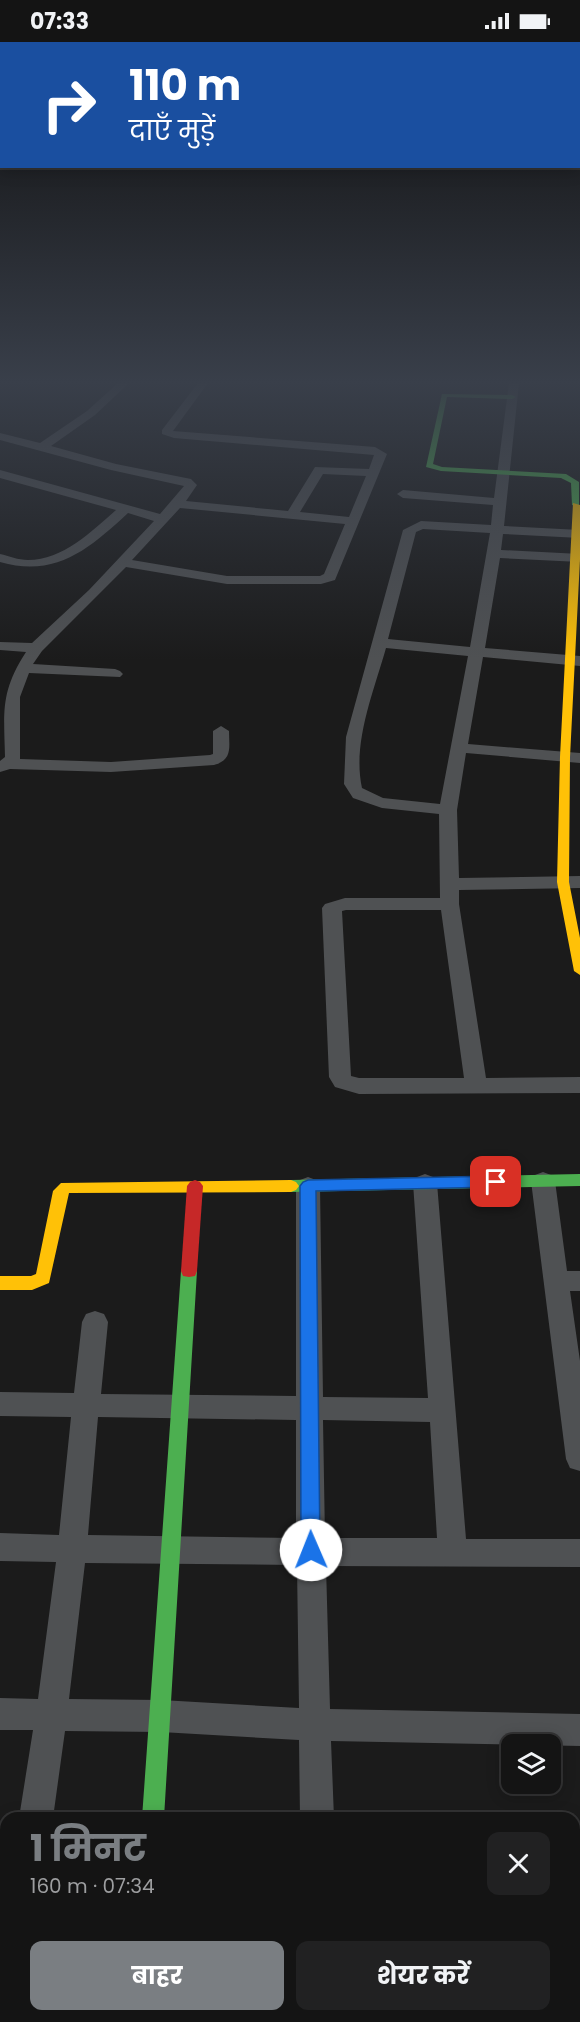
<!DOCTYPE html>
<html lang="hi">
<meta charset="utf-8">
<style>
body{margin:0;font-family:Poppins,"Noto Sans Devanagari",sans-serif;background:#212122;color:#f1f3f6;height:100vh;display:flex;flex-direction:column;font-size:22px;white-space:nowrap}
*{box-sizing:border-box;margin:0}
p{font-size:20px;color:#9d9ea0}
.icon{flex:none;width:33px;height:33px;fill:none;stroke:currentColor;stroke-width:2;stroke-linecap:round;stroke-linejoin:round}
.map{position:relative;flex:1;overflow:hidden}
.details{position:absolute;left:0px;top:1770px;width:580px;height:210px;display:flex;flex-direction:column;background:#141414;border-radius:18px 18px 0 0;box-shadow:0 3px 15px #0003,0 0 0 2px #333334}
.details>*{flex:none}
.banner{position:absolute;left:0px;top:0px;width:580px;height:126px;box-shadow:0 3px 15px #0003,0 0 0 2px #333334;background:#1a4fa0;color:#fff;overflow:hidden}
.tools{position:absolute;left:501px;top:1692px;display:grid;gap:12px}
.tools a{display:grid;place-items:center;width:60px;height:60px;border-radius:12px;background:#141414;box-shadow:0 3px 15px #0003,0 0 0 2px #333334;font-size:30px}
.pin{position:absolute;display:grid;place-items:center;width:51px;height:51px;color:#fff;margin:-26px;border-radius:12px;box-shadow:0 3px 9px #0006}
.me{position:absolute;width:66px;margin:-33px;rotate:359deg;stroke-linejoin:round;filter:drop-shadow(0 0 4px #0008)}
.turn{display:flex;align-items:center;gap:21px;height:126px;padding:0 30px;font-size:27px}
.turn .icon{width:78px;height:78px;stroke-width:2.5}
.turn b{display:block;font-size:42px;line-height:51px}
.round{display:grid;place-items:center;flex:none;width:63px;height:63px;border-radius:12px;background:#212122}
.head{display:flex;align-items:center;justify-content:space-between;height:102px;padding:0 30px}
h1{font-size:36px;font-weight:700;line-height:45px;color:#7a7e82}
.cta{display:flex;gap:12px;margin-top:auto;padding:12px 30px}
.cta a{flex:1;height:69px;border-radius:12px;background:#7a7e82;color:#fff;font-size:24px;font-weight:700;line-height:69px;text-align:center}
.cta a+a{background:#212122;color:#f1f3f6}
.status{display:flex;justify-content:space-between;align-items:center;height:42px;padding:0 30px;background:#141414;direction:ltr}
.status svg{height:16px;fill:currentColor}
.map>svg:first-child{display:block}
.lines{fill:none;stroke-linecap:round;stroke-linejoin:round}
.street{fill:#4f5153;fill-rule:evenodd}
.fast{fill:#4caf50;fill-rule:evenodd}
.slow{fill:#ffc107;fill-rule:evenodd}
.jam{fill:#c62828;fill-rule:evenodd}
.route{fill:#1a73e8;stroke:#114b97;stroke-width:1.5}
</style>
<div class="status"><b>07:33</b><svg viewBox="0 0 49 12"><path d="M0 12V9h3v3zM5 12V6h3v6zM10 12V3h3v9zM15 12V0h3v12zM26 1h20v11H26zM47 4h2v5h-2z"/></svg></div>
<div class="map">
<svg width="580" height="1980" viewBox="0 0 580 1980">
<rect width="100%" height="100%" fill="#1b1b1b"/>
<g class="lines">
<path class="street" d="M 118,341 L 129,341 L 95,373 L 51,404 L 116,422 L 191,437 L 197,443 L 186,459 L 288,469 L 315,425 L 369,427 L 374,413 L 174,396 L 162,392 L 162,388 L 198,341 L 208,341 L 173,389 L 375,405 L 387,412 L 335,538 L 321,542 L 227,542 L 126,525 L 42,609 L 33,622 L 115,627 L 120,629 L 123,632 L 120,635 L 29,631 L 20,655 L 20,717 L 111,720 L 210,713 L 213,712 L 213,689 L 221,684 L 229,689 C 229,705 233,718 214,723 L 111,730 L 10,727 L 0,730 L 0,719 L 5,715 C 4,670 0,650 26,610 L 0,608 L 0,600 L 32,601 L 89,548 L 154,479 L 128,471 C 89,507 56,536 0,520 L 0,512 C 9,514 18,518 28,518 C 63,518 91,490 116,468 L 0,436 L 0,428 L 160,472 L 184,444 L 111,428 L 0,398 L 0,391 L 40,401 L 87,369 ZM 323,432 L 366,434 L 349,475 L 300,470 ZM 180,466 L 345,482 L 324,532 L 320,534 L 227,534 L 132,518 Z
M 509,341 L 519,341 L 504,484 L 580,488 L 580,496 L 503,492 L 501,508 L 580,512 L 580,520 L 500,516 L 485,606 L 580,614 L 580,624 L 483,615 L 468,702 L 580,711 L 580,721 L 466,711 L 457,768 L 459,836 L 580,834 L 580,846 L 459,848 L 459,862 L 486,1036 L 580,1035 L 580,1051 L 359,1052 L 335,1045 L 329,1035 L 322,866 L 325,862 L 345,856 L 440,856 L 439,772 L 382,766 L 353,756 L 344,742 L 346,695 L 403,488 L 421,479 L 491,483 L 493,463 L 403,456 L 397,452 L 403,448 L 494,456 ZM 423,487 L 490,491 L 470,605 L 388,597 L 416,490 ZM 386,606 L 468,614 L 440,762 L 383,756 L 362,746 C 352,701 374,649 386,606 ZM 346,868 L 441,868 L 464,1036 L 359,1036 L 351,1034 L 342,869 Z
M 543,1130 L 551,1133 L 555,1139 L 567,1229 L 580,1229 L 580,1249 L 570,1249 L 580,1319 L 580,1429 L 570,1426 L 566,1417 L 531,1139 L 535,1133 Z
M 425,1132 L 433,1135 L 437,1141 L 466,1497 L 580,1497 L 580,1525 L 326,1524 L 330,1667 L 580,1672 L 580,1704 L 331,1699 L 334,1776 L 300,1776 L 299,1698 L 161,1690 L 65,1689 L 53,1776 L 19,1776 L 33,1688 L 0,1688 L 0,1656 L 38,1657 L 56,1520 L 0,1519 L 0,1491 L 59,1493 L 71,1375 L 0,1374 L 0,1350 L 74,1351 L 82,1280 L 86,1272 L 95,1269 L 104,1272 L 108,1280 L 101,1352 L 296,1354 L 296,1144 L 300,1138 L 308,1135 L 316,1138 L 320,1144 L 323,1355 L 428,1356 L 413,1141 L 417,1135 ZM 98,1375 L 296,1378 L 296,1496 L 88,1493 ZM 323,1378 L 430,1380 L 437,1496 L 325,1496 ZM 85,1521 L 297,1523 L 299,1666 L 161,1658 L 69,1657 Z
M 0,1859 L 6,1859 L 6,1893 L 0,1893 Z
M 574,1867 L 580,1867 L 580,1903 L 574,1903 Z
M 302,1974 L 338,1974 L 338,1980 L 302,1980 Z"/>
<path class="fast" d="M 442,352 L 512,353 L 516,355 L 512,357 L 447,355 L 433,422 L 442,425 L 566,432 L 579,440 L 579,465 L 572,463 L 571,441 L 561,436 L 441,429 L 426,425 Z
M 580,1132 L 580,1144 L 291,1150 L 286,1148 L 283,1144 L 286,1140 L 291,1138 Z
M 189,1223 L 195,1224 L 197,1229 L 164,1776 L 142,1776 L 181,1229 L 183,1224 Z"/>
<path class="slow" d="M 573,461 L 580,463 L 580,517 L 570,715 L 569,840 L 580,896 L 580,933 L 574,929 L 557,840 L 560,715 Z
M 291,1138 L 296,1140 L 299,1144 L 296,1148 L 291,1150 L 69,1151 L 49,1241 L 32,1248 L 0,1248 L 0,1234 L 31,1234 L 36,1232 L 53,1149 L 61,1141 Z"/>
<path class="jam" d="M 195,1138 L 200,1140 L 203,1144 L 197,1229 L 195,1234 L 189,1235 L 183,1234 L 181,1229 L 187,1144 L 190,1140 Z"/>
</g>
<linearGradient id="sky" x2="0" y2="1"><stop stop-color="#0f0f0f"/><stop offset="0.55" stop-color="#393f4a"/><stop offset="1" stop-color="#393f4a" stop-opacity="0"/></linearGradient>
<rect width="580" height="618" fill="url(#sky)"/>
<path class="route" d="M 496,1134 L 501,1135 L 503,1140 L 501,1144 L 496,1145 L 316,1149 L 320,1508 L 318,1515 L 311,1517 L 304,1515 L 301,1508 L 300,1144 L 303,1140 L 308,1138 Z"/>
</svg>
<div class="tools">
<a><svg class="icon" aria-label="layers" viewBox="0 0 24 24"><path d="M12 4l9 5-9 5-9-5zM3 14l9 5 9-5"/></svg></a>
</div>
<div class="pin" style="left:496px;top:1140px;background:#d93025"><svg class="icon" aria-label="arrive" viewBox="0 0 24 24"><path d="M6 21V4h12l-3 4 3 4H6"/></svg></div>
<svg class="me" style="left:311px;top:1508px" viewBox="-20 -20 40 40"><circle r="19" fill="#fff"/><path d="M0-13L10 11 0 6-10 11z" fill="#1a73e8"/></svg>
<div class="banner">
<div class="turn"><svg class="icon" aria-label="right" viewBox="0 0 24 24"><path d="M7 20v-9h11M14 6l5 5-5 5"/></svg><div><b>110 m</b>दाएँ मुड़ें</div></div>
</div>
<section class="details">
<div class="head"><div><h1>1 मिनट</h1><p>160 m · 07:34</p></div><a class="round"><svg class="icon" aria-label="close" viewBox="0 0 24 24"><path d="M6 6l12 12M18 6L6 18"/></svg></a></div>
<div class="cta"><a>बाहर</a><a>शेयर करें</a></div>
</section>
</div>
